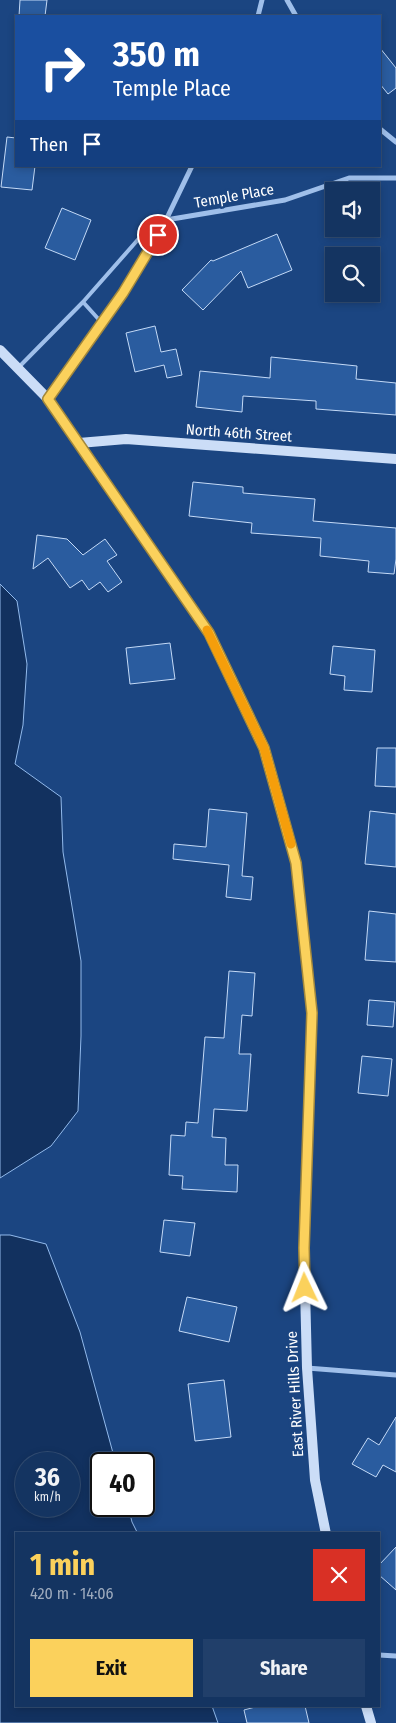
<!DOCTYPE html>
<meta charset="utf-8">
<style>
body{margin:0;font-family:"Fira Sans Condensed",sans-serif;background:#213f6a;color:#f1f3f6;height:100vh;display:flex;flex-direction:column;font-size:19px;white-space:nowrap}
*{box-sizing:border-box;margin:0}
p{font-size:16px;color:#9daabd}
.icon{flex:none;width:28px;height:28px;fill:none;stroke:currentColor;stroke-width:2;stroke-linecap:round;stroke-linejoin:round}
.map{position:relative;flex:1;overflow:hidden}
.details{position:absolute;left:15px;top:1532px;width:365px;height:175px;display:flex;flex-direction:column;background:#143461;border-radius:0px;box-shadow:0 2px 8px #0003,0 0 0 1px #334f76}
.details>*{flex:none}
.banner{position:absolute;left:15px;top:15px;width:366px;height:152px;border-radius:0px;box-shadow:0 2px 8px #0003,0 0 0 1px #334f76;background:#1a4fa0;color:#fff;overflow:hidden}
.tools{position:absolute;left:325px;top:182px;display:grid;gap:10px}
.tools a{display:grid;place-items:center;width:55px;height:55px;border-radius:0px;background:#143461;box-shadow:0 2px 8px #0003,0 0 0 1px #334f76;font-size:25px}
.speed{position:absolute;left:15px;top:1452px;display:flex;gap:10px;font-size:25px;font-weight:700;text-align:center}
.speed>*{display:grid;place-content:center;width:65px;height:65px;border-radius:50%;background:#143461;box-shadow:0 2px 8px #0003,0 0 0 1px #334f76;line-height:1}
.speed small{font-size:12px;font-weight:400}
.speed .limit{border:2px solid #111;border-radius:8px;background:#fff;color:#111}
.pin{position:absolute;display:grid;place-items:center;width:42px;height:42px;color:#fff;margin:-21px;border:2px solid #fff;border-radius:50%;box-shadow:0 1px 5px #0007}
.me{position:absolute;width:55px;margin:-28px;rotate:358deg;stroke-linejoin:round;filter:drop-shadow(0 0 4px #0008)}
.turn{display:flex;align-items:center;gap:18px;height:105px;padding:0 15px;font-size:22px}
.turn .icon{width:65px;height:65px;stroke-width:2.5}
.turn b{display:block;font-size:35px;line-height:42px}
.then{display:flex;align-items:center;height:48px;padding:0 15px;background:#0003;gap:10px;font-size:19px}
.round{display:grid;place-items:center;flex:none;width:52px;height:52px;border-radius:0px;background:#213f6a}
.head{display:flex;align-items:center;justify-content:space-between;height:85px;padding:0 15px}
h1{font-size:30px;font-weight:700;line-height:38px;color:#fbd15c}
.button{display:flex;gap:10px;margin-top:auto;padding:10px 15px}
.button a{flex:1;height:58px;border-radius:0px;background:#fbd15c;color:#111;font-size:20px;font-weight:700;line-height:58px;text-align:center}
.button a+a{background:#213f6a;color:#f1f3f6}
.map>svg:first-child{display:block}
.water{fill:#12315f;stroke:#92baec;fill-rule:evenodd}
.building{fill:#2a5c9f;stroke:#c4daf7}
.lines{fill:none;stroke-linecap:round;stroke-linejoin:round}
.lane{stroke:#9fbfea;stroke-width:4}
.street{stroke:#9fbfea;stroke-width:5}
.secondary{stroke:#cbddf7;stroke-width:10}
.route-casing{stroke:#a3883c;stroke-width:12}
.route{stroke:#fbd15c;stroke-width:9}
.slow{stroke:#f59e0b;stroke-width:9}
.labels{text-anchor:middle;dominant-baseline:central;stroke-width:5;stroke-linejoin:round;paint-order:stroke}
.street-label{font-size:15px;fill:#fff;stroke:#1b4581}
</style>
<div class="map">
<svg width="396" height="1723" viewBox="0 0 396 1723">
<rect width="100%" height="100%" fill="#1b4581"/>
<path class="water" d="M 0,584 L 17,601 L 27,664 L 23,725 L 15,764 L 61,797 L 63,852 L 81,961 L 81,1036 L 78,1111 L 51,1146 L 0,1178 Z
M 0,1235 L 10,1235 L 46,1244 L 80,1332 L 116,1464 L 101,1464 L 101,1506 L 128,1506 L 132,1522 L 138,1534 L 16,1534 L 16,1706 L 212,1706 L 218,1723 L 0,1723 ZM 26,1464 L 69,1464 L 69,1506 L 26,1506 Z"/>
<path class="building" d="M 20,0 L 47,0 L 45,16 L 19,16 Z
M 380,48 L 396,68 L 396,88 L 388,94 L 380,84 Z
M 7,137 L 16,138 L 16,166 L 35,166 L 32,190 L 1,187 Z
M 62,208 L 91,220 L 75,260 L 45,248 Z
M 277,234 L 292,270 L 248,288 L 241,271 L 203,310 L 182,290 L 211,260 L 213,261 Z
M 155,326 L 161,352 L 176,349 L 182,375 L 167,378 L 164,365 L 135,372 L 126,333 Z
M 271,357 L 357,366 L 356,379 L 396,383 L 396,415 L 316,409 L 316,401 L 243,396 L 242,412 L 196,407 L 200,371 L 270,378 Z
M 193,482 L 243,487 L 243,493 L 315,499 L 313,521 L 396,528 L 396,559 L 394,574 L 368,572 L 369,561 L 320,556 L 321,538 L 251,533 L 252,523 L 189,516 Z
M 37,535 L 67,539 L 83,555 L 105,539 L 117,555 L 107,561 L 122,582 L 108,592 L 100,582 L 89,590 L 82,580 L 70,588 L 48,558 L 33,569 Z
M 170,643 L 175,679 L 130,684 L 126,648 Z
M 333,646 L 375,650 L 372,692 L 344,690 L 345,676 L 330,674 Z
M 377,748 L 396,748 L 396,787 L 375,786 Z
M 209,809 L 247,813 L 242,876 L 253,877 L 251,900 L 226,897 L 229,865 L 173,859 L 174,844 L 206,847 Z
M 370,811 L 396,814 L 396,867 L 365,864 Z
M 369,911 L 396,914 L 396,962 L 365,960 Z
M 229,971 L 255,973 L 252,1016 L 242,1015 L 239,1054 L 251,1054 L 247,1111 L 214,1109 L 212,1137 L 226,1138 L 225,1165 L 238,1165 L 237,1192 L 182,1189 L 183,1176 L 169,1175 L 171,1135 L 185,1136 L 186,1122 L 198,1123 L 205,1037 L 224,1038 Z
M 369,1000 L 395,1002 L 393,1027 L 367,1025 Z
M 362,1056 L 392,1059 L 388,1096 L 358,1093 Z
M 164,1220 L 195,1223 L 190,1256 L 160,1252 Z
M 187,1297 L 237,1307 L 229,1342 L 179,1331 Z
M 224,1380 L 231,1437 L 195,1441 L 188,1384 Z
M 396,1417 L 396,1472 L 383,1465 L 376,1477 L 352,1464 L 368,1438 L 379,1445 Z
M 396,1547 L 396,1590 L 379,1575 L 379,1565 Z
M 259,1706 L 305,1706 L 309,1723 L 247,1723 L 244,1710 Z"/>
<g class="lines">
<path class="lane" d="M 83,302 L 142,235 L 164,221
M 18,368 L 83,302 L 102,323"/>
<path class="street" d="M 287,0 L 296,16
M 258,16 L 262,0
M 380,129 L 396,142
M 166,220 L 192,166
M 48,399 L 123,293 L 166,220 L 285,200 L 349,178 L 396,178
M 307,1368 L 396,1375
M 379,1655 L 396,1656"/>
<path class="secondary" d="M 0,350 L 48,399 L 209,633 L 264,748 L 296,863 L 312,1013 L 304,1248 L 307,1368 L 315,1480 L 326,1534
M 79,443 L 126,439 L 396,459
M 366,1706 L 371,1723"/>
</g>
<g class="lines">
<defs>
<path id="route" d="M 158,235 L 123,293 L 48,399 L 209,633 L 264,748 L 296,863 L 312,1013 L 304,1248 L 305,1288"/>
</defs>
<use href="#route" class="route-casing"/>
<use href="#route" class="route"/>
<path class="slow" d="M 207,630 L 264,748 L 291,844"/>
</g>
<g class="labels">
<g class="street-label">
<text transform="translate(234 196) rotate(-10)">Temple Place</text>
<text transform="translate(239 433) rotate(4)">North 46th Street</text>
<text transform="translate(295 1394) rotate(-93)">East River Hills Drive</text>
</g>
</g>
</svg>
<div class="tools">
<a><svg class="icon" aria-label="sound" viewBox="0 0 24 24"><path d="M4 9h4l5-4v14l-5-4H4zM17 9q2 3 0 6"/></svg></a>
<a><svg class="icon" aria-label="search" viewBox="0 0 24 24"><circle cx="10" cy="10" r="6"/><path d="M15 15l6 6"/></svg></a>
</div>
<div class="speed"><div>36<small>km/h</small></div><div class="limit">40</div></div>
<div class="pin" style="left:158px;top:235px;background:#d93025"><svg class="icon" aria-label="arrive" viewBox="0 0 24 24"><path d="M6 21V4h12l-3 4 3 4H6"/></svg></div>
<svg class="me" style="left:305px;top:1288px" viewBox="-20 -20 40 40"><path d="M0-17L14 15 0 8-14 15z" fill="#fbd15c" stroke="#fff" stroke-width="4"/></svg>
<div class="banner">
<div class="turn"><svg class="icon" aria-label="right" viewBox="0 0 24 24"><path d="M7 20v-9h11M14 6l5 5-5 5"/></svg><div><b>350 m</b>Temple Place</div></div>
<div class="then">Then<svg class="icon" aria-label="arrive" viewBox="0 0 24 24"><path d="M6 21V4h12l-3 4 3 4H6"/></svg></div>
</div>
<section class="details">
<div class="head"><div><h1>1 min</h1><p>420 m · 14:06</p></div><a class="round" style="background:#d93025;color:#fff"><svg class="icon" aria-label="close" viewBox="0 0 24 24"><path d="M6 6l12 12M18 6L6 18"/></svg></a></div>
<div class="button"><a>Exit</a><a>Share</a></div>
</section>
</div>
